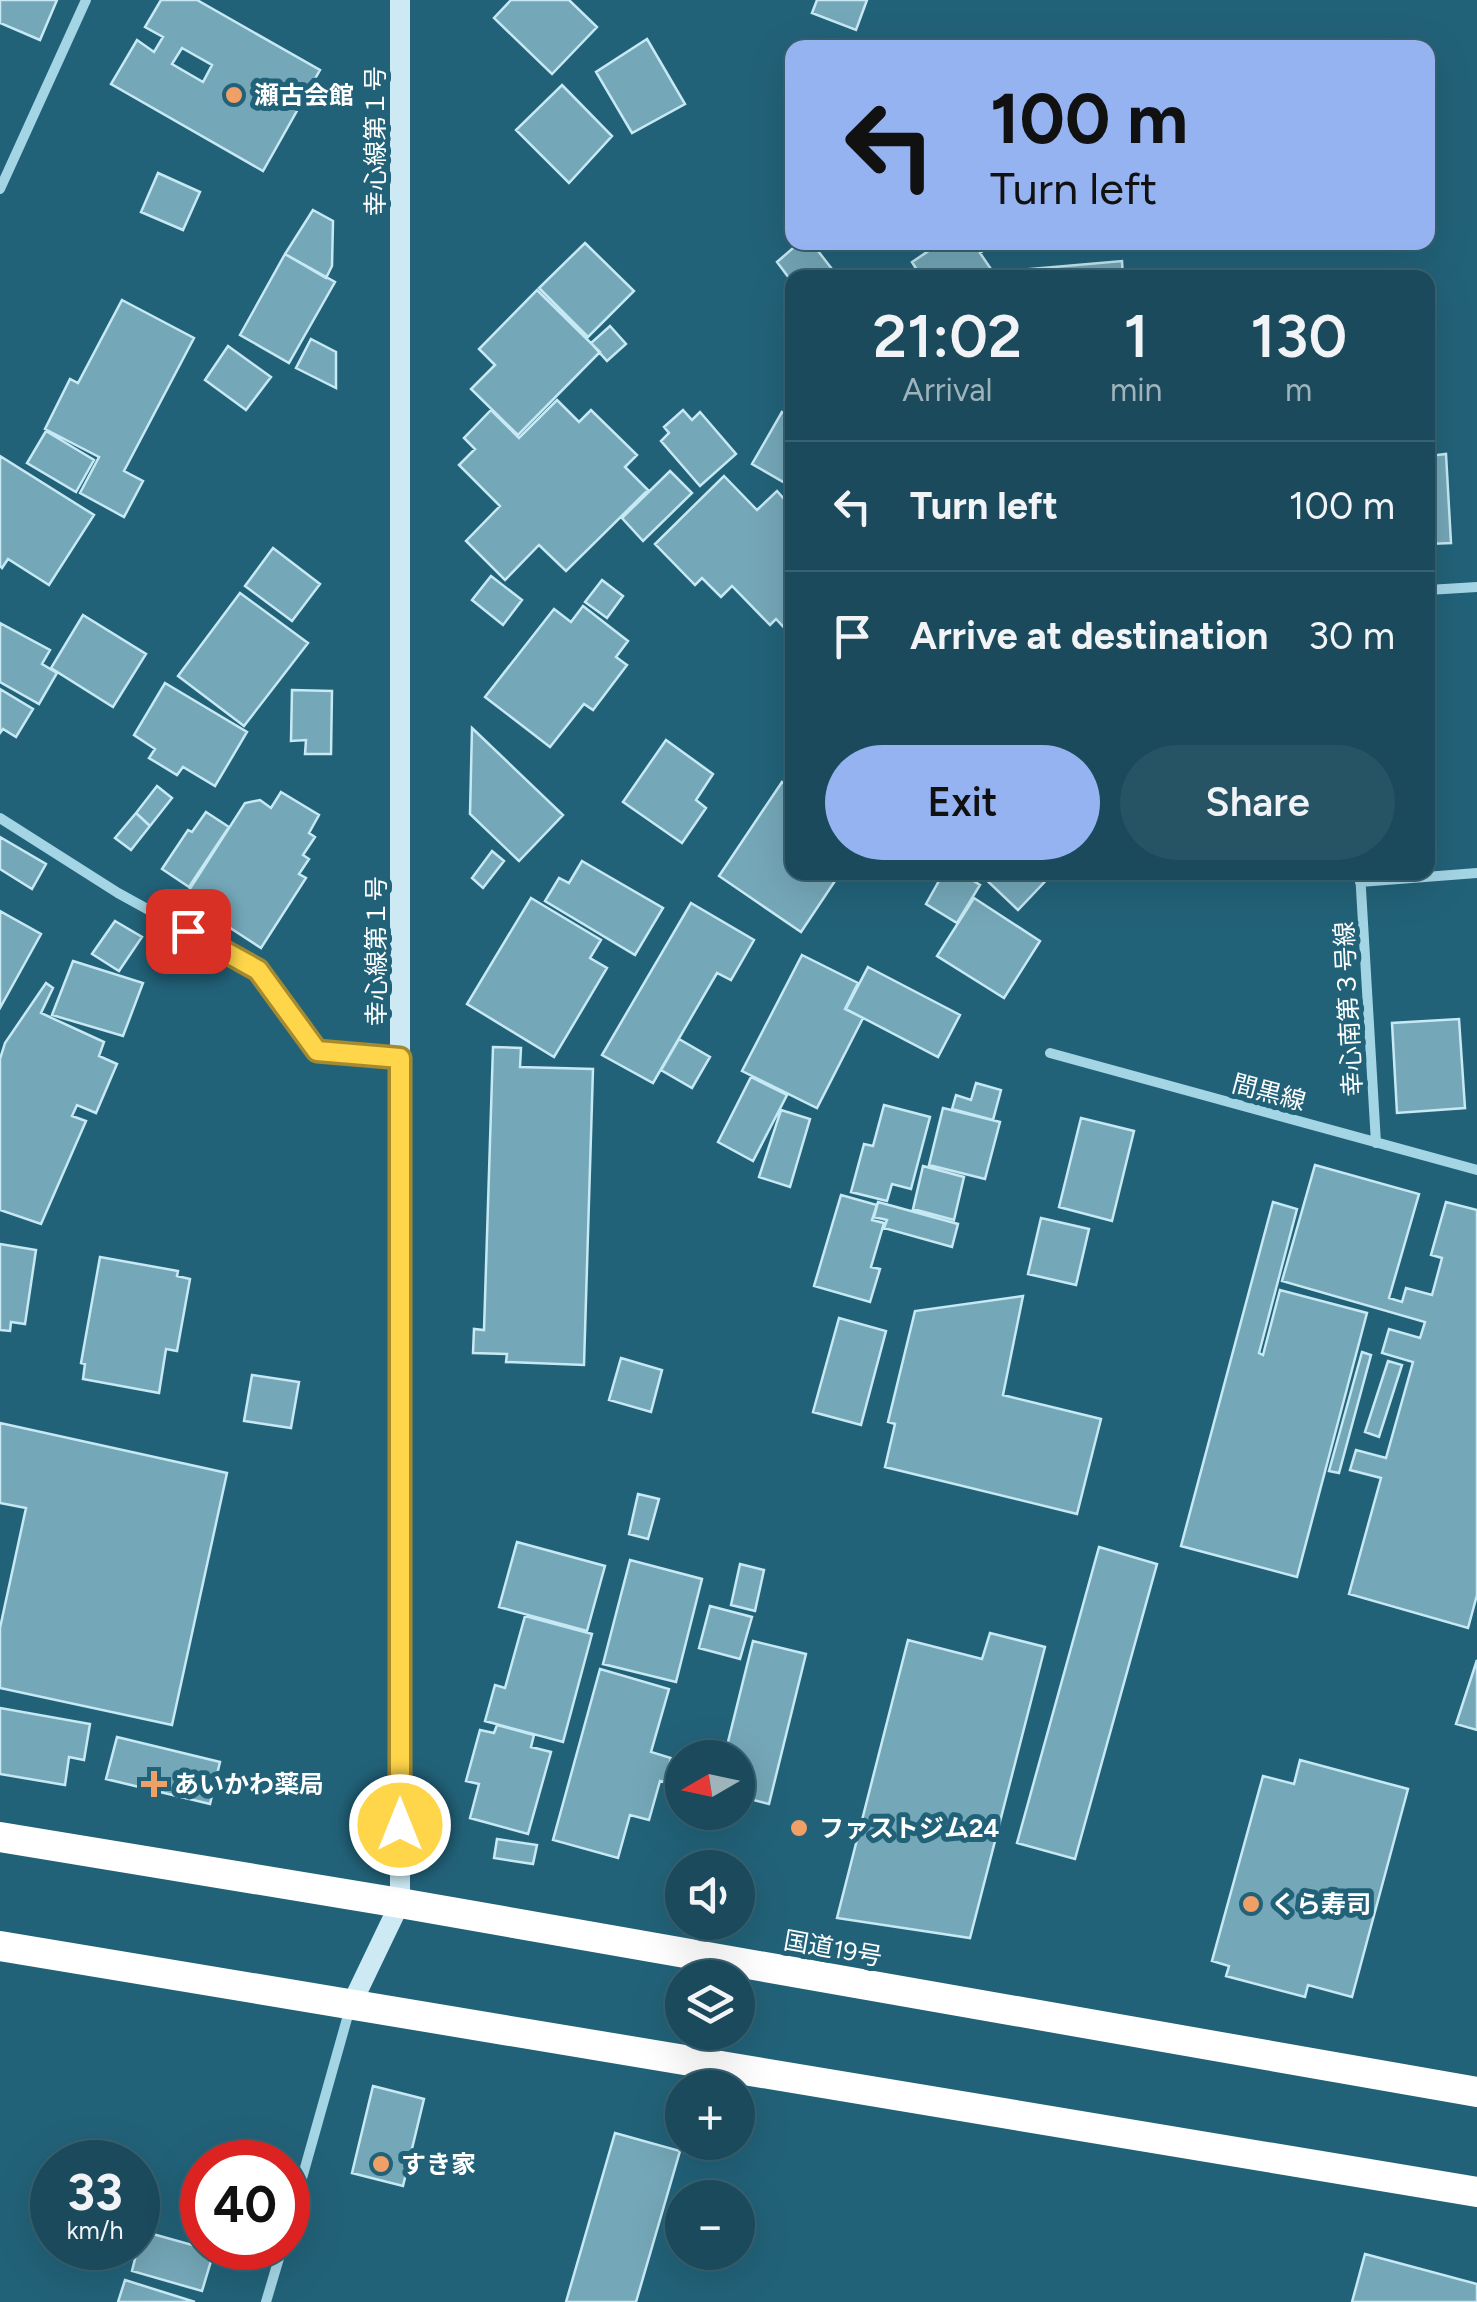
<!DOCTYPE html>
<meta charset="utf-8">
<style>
body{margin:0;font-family:Figtree,"Noto Sans JP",sans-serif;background:#275464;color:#f1f3f6;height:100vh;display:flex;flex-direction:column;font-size:38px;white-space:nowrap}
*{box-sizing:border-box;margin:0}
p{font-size:32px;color:#9fb3bb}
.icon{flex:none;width:55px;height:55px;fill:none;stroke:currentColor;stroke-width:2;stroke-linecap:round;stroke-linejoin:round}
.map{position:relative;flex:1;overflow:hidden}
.drawer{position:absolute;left:785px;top:270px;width:650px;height:610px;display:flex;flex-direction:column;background:#1a4a5b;border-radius:20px;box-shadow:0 10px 40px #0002,0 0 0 2px #386271}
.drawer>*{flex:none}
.guide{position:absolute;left:785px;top:40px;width:650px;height:210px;border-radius:20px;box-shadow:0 10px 40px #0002,0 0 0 2px #386271;background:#95b2f1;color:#111;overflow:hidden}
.needle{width:65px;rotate:261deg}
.fabs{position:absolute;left:665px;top:1740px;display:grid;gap:20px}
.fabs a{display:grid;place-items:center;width:90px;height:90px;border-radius:50%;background:#1a4a5b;box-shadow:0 10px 40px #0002,0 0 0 2px #386271;font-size:50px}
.speed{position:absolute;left:30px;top:2140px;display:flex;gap:20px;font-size:50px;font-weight:700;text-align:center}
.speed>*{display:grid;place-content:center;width:130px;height:130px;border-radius:50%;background:#1a4a5b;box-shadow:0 10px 40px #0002,0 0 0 2px #386271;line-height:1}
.speed small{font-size:25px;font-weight:400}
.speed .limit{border:15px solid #d22;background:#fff;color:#111}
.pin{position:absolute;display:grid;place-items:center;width:85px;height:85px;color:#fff;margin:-42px;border-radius:20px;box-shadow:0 5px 15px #0006}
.me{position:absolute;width:110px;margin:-55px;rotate:0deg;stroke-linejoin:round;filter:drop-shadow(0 0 8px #0008)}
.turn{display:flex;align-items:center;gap:35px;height:210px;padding:0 40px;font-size:45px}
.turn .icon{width:130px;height:130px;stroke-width:2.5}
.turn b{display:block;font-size:70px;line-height:85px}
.eta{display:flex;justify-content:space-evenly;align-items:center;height:170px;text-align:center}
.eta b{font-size:60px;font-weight:600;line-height:70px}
.primary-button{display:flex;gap:20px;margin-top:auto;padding:20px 40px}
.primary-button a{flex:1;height:115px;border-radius:60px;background:#95b2f1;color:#111;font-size:40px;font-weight:600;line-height:115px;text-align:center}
.primary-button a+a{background:#275464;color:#f1f3f6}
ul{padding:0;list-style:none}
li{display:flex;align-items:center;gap:30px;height:130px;padding:0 40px;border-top:2px solid #386271}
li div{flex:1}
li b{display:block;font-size:38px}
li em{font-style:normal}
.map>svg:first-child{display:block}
.building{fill:#74a7b8;stroke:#c7e9f4;stroke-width:2.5;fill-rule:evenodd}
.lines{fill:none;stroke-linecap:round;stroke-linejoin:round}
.street{stroke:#a4d5e5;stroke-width:10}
.secondary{stroke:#cdeaf4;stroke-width:20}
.highway{stroke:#fff;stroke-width:30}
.route-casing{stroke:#a68a30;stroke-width:25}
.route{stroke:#ffd54a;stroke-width:18}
.poi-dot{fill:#f09f66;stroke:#226279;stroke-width:4}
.labels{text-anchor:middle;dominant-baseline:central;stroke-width:10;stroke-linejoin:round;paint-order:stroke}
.poi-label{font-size:25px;font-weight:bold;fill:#fff;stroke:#226279;text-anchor:start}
.street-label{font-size:25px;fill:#fff;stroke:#226279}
</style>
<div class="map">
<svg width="1477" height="2302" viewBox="0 0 1477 2302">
<rect width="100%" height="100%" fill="#226279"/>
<path class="building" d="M 0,0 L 57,0 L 40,40 L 0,23 Z
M 161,0 L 197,0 L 320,70 L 263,171 L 111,84 L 137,40 L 154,52 L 163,37 L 145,27 ZM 182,48 L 212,65 L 203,82 L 172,64 Z
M 511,0 L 569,0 L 597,27 L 552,74 L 494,18 Z
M 817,0 L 867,0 L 856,30 L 812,13 Z
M 647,39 L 685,104 L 632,133 L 596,72 Z
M 562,85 L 612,136 L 569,183 L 516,130 Z
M 158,173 L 200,192 L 183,230 L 141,212 Z
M 313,210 L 333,221 L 332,266 L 326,278 L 285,254 Z
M 800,242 L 811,242 L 832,269 L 822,278 L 792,278 L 792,282 L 777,262 Z
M 942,242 L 990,242 L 991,245 L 980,253 L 991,269 L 976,278 L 946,278 L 944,274 L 938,278 L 922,278 L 912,262 Z
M 585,243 L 634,291 L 588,337 L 539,288 Z
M 285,254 L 335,282 L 289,363 L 240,335 Z
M 1122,261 L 1123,278 L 1021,278 L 1020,270 Z
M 537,290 L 600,352 L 518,435 L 471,389 L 495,365 L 479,349 Z
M 122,300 L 194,338 L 124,471 L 143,481 L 124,517 L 80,493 L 99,457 L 45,429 L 70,379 L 78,383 Z
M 610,326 L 626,344 L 607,361 L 591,343 Z
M 311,339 L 336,352 L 336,388 L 296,368 Z
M 228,346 L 271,377 L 246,410 L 205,380 Z
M 557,400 L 579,422 L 591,410 L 637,455 L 625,467 L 648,490 L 566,571 L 539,545 L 505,580 L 466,541 L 500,506 L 459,465 L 475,449 L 464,438 L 491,410 L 519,438 Z
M 683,410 L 692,420 L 700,412 L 736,454 L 700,486 L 661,441 L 669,433 L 664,427 Z
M 782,412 L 792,417 L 792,487 L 752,464 Z
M 46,431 L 94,460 L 76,492 L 27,463 Z
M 1446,454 L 1451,543 L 1428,544 L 1428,456 Z
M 0,456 L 94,515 L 49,585 L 8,559 L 2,568 L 0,566 Z
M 670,471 L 692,493 L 643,541 L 622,518 Z
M 724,476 L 757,510 L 777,491 L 792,508 L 792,636 L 776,619 L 770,625 L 732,586 L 721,597 L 702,578 L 695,585 L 655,544 Z
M 273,548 L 320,584 L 292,621 L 245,586 Z
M 491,576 L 522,600 L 503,625 L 472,600 Z
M 602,580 L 623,596 L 607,618 L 585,602 Z
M 240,593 L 308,643 L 244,726 L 178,676 Z
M 583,606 L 628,641 L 616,657 L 627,665 L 593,710 L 584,704 L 550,747 L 485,697 L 554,609 L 571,622 Z
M 83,615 L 146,654 L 113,707 L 51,668 Z
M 0,623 L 50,650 L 42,664 L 57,673 L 39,704 L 0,682 Z
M 165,683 L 247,732 L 215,786 L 183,767 L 177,775 L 149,758 L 155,749 L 134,735 Z
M 0,689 L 33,709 L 16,737 L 3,729 L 0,733 Z
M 292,690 L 332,691 L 331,754 L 305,754 L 306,740 L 291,741 Z
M 472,728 L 563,815 L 519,861 L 470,814 Z
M 666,740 L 713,774 L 696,800 L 706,808 L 682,843 L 623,802 Z
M 782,782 L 792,789 L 792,872 L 841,872 L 801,932 L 719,876 Z
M 157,786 L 172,798 L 150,826 L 136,813 Z
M 281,792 L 319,815 L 309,833 L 315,837 L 303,855 L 309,859 L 299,874 L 306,878 L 261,948 L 184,898 L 245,803 L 260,800 L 271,808 Z
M 206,812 L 229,827 L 189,887 L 162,869 L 188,830 L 192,832 Z
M 136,813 L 150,826 L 131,850 L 115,838 Z
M 0,837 L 46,864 L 32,889 L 0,869 Z
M 492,851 L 504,861 L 483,888 L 472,878 Z
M 582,861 L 663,908 L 635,955 L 545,901 L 559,878 L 569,883 Z
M 944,872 L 959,872 L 980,885 L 957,923 L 926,904 Z
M 978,872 L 1054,872 L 1018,910 Z
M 531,898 L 601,940 L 590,958 L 607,968 L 554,1057 L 467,1004 Z
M 974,898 L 1040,941 L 1004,998 L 937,956 Z
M 691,903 L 754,940 L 731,980 L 717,973 L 653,1083 L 602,1055 Z
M 0,911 L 41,934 L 0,1008 Z
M 115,921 L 142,937 L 119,971 L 92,954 Z
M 802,955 L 858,983 L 845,1009 L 863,1018 L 817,1108 L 742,1071 Z
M 73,961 L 143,983 L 123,1036 L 52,1015 Z
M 868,967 L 960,1015 L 938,1057 L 846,1009 Z
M 46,983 L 53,988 L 41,1013 L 104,1042 L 99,1056 L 117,1064 L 96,1113 L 77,1105 L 72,1116 L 86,1121 L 41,1224 L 0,1210 L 0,1059 L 5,1043 Z
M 1459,1019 L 1465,1108 L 1397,1113 L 1392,1023 Z
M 679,1039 L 710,1057 L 692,1088 L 661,1070 Z
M 493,1047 L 521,1048 L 520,1067 L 593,1069 L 584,1365 L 506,1362 L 507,1354 L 473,1353 L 474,1329 L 484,1330 Z
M 751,1077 L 787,1095 L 753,1161 L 718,1142 Z
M 976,1083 L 1001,1090 L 993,1120 L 952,1109 L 956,1095 L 971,1100 Z
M 884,1105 L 930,1117 L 911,1189 L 892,1184 L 887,1201 L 851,1192 L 864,1144 L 873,1146 Z
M 943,1108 L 1000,1122 L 985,1179 L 929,1165 Z
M 781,1110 L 810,1119 L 790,1187 L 759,1177 Z
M 1081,1118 L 1134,1131 L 1112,1221 L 1059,1207 Z
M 1315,1165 L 1419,1194 L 1389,1298 L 1402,1302 L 1406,1288 L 1432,1295 L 1442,1258 L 1431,1255 L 1446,1202 L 1477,1210 L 1477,1595 L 1468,1628 L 1349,1594 L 1381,1478 L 1350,1470 L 1356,1450 L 1386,1458 L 1413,1362 L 1382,1353 L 1389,1329 L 1420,1338 L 1425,1322 L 1282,1281 Z
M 923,1166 L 964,1177 L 954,1220 L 913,1209 Z
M 841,1195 L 877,1205 L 872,1220 L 884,1223 L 871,1267 L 880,1269 L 870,1302 L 814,1286 Z
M 878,1202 L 958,1224 L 952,1247 L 884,1228 L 887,1220 L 874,1217 Z
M 1273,1202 L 1297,1209 L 1259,1353 L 1263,1355 L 1280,1290 L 1367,1313 L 1297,1577 L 1181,1546 Z
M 1041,1218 L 1089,1229 L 1076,1285 L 1028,1274 Z
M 0,1244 L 36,1250 L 25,1324 L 11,1322 L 10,1331 L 0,1330 Z
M 100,1257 L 178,1271 L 177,1276 L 190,1279 L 177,1351 L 166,1349 L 159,1393 L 83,1379 L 85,1364 L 81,1363 Z
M 1023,1296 L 1003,1395 L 1101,1419 L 1077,1514 L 885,1467 L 895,1424 L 888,1422 L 915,1311 Z
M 839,1318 L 886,1331 L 861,1425 L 813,1412 Z
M 1362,1352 L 1371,1355 L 1339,1473 L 1329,1471 Z
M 621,1358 L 662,1370 L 651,1412 L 609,1400 Z
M 1388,1361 L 1402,1365 L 1379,1437 L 1365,1432 Z
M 252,1375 L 299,1382 L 291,1428 L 244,1421 Z
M 0,1423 L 227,1473 L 172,1725 L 0,1688 L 0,1628 L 26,1508 L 0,1503 Z
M 638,1494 L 659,1499 L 648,1539 L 629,1534 Z
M 517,1542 L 605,1566 L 587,1631 L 499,1607 Z
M 1099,1547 L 1157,1564 L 1075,1859 L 1017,1843 Z
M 630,1560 L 702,1579 L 676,1682 L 603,1664 Z
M 740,1564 L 764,1570 L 755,1611 L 731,1605 Z
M 710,1606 L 752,1617 L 740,1659 L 699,1648 Z
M 525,1616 L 592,1634 L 563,1742 L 485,1721 L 495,1685 L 505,1688 Z
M 990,1633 L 1045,1647 L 970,1938 L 837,1918 L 908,1640 L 982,1659 Z
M 753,1641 L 806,1654 L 769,1804 L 738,1796 L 738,1758 L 724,1758 Z
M 1477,1660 L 1477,1730 L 1456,1724 Z
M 600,1669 L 669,1689 L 651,1752 L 671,1758 L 664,1782 L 660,1781 L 649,1820 L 630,1815 L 618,1858 L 553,1840 Z
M 0,1708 L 90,1724 L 84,1760 L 69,1757 L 65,1785 L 0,1774 Z
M 497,1725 L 534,1735 L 531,1747 L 551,1752 L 528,1834 L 470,1818 L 479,1784 L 466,1781 L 480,1730 L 494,1733 Z
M 117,1737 L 220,1762 L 210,1804 L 106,1779 Z
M 1300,1760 L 1408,1789 L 1352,1997 L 1308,1985 L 1305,1997 L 1226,1976 L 1229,1966 L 1212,1961 L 1263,1776 L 1294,1784 Z
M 497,1839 L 537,1845 L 533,1864 L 494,1858 Z
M 373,2086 L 424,2099 L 403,2186 L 352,2173 Z
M 615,2133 L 680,2151 L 636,2302 L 566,2302 Z
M 142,2231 L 214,2251 L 202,2291 L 132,2271 Z
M 1365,2254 L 1477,2284 L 1477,2302 L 1352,2302 Z
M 125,2280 L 195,2302 L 118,2302 Z"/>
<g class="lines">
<path class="street" d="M 0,189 L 86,0
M 1428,590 L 1477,587
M 0,818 L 118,893 L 258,970 L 317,1051 L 400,1058
M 1360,872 L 1376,1143
M 1360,882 L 1477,873
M 1050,1053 L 1477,1170
M 288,2228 L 350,2008
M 266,2302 L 282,2248"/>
<path class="secondary" d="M 352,2003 L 400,1903 L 400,0"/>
<path class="highway" d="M 0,1837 L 400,1903 L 1477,2092
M 0,1946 L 1477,2192"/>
</g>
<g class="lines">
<defs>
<path id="route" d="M 188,931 L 258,970 L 317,1051 L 400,1058 L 400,1825"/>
</defs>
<use href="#route" class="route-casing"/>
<use href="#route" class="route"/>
</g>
<g class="poi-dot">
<circle cx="234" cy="95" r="10"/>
<path d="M149 1769h10v10h10v10h-10v10h-10v-10h-10v-10h10z"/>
<circle cx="799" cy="1828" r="10"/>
<circle cx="1251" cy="1904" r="10"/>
<circle cx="381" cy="2164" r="10"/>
</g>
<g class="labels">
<g class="poi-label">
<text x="254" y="95">瀬古会館</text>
<text x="174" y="1784">あいかわ薬局</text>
<text x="819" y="1828">ファストジム24</text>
<text x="1271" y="1904">くら寿司</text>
<text x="401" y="2164">すき家</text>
</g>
<g class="street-label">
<text transform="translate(375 141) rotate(-90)">幸心線第１号</text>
<text transform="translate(376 951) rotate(-90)">幸心線第１号</text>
<text transform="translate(1348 1009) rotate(-93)">幸心南第３号線</text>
<text transform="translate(1269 1092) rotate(15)">間黒線</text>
<text transform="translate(833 1948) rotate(10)">国道19号</text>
</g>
</g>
</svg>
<div class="fabs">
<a><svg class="needle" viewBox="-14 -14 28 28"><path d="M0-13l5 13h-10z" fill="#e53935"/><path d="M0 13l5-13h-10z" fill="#9fb3bb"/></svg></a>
<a><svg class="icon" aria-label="sound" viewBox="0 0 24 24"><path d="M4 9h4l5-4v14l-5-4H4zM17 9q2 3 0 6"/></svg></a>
<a><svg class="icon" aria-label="layers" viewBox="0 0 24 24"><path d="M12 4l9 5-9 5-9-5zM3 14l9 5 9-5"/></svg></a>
<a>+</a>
<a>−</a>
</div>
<div class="speed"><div>33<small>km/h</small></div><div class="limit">40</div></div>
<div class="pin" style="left:188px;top:931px;background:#d93025"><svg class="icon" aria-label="arrive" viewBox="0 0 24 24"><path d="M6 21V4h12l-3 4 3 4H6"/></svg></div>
<svg class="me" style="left:400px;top:1825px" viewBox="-20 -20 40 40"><circle r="17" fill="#ffd54a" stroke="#fff" stroke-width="3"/><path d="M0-11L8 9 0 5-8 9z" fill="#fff"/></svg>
<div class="guide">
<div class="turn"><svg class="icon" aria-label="left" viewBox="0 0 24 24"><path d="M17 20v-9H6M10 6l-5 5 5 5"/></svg><div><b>100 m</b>Turn left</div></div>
</div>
<section class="drawer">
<div class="eta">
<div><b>21:02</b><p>Arrival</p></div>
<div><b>1</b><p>min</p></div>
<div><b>130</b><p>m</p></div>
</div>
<ul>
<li><svg class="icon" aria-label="left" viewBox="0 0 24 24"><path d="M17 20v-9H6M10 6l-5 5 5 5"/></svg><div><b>Turn left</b></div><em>100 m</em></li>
<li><svg class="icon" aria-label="arrive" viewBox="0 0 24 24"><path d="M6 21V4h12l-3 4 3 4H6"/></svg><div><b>Arrive at destination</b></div><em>30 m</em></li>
</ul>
<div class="primary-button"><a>Exit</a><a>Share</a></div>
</section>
</div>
